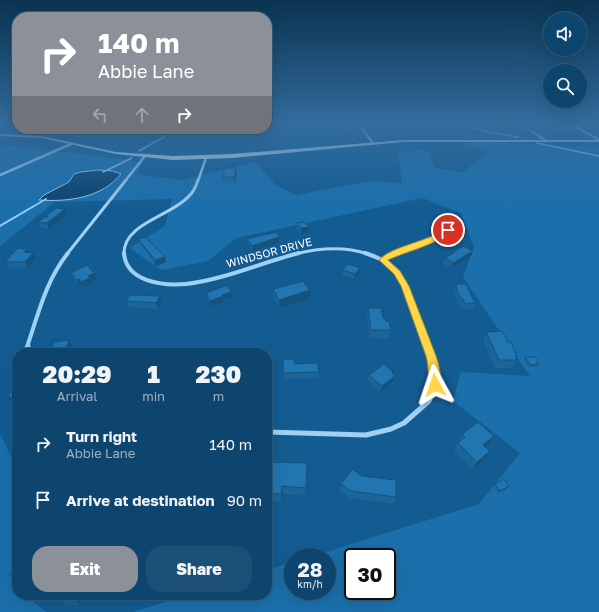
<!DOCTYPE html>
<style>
body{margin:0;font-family:"Golos Text",sans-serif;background:#1c4f76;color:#f1f3f6;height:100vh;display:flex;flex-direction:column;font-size:15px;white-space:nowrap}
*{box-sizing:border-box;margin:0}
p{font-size:13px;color:#9bb1c2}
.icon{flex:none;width:22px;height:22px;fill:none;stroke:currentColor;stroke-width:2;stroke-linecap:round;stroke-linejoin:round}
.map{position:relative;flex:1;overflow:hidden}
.panel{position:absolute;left:12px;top:348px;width:260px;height:252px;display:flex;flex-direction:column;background:#0e456e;border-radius:16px;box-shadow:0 4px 16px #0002,0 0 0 1px #2e5d81}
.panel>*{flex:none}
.banner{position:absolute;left:12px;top:12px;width:260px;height:122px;border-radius:16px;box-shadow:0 4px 16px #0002,0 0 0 1px #2e5d81;background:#8c9099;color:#fff;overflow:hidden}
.tools{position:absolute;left:543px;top:12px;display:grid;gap:8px}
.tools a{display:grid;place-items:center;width:44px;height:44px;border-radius:50%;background:#0e456e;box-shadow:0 4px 16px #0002,0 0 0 1px #2e5d81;font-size:20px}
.speed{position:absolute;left:284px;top:548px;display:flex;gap:8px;font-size:20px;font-weight:700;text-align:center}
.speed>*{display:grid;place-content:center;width:52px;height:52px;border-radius:50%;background:#0e456e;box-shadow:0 4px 16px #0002,0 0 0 1px #2e5d81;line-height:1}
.speed small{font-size:10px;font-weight:400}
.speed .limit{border:2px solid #111;border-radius:6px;background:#fff;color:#111}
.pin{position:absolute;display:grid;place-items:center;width:34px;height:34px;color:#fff;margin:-17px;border:2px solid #fff;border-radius:50%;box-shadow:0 1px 4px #0007}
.me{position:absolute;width:44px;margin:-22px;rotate:355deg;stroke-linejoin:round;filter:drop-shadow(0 0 3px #0008)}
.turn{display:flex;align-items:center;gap:14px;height:84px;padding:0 20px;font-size:18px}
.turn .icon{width:52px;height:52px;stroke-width:2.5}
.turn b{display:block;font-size:28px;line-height:34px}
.lanes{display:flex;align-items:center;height:38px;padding:0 20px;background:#0003;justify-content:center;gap:20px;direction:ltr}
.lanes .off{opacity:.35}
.eta{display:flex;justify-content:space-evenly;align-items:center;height:68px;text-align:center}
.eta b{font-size:24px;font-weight:800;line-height:28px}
.button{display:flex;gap:8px;margin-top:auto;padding:8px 20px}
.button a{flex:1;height:46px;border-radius:16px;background:#8c9099;color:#fff;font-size:16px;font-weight:800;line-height:46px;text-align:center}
.button a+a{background:#1c4f76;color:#f1f3f6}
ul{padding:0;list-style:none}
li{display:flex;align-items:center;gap:12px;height:56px;padding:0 20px}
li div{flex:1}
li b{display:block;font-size:15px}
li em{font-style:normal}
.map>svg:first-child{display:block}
.green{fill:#1b70ac;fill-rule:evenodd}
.water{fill:#0c436e;stroke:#92cdf5}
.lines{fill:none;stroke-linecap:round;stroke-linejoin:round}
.stream-far1{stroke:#92cdf5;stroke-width:1.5}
.stream{stroke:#92cdf5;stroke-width:2}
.street-far3{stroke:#a0d0f2;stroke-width:2.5}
.street-far2{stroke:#a0d0f2;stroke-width:3}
.street-far1{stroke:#a0d0f2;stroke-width:4}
.street{stroke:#a0d0f2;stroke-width:5}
.secondary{fill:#cfe9fc;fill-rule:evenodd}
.wall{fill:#1c6598}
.shaded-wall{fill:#17527c}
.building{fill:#2175b1;stroke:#17527c}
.route{fill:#ffd54a;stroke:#a68a30}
.labels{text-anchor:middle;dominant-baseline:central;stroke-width:4;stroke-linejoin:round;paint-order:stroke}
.street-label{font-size:11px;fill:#fff;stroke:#135c92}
</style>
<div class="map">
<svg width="599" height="612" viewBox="0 0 599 612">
<rect width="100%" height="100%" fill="#135c92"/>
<path class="green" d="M 481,142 L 599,147 L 599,612 L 133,612 L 188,595 L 267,595 L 267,570 L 293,562 L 293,591 L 327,591 L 327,557 L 310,557 L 479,504 L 520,453 L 453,401 L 461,372 L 530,376 L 463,277 L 474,247 L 461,213 L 422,198 L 236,238 L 208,261 L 161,270 L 130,248 L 165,226 L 172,199 L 55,202 L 0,246 L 0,146 L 18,146 L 143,162 L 137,174 L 181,180 L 255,162 L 277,186 L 296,195 L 370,181 L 402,183 L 398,151 L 428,150 L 435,168 L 463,172 L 489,151 L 461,144 ZM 353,557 L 387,557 L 387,591 L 353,591 Z
M 0,434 L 15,464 L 17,464 L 17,595 L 25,595 L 46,612 L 0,612 Z"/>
<path class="water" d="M 98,170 L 113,171 L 121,174 C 102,198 68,202 39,200 L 44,195 L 69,182 L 74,174 L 81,172 Z"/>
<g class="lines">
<path class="stream-far1" d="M 456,122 L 487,132 L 518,137
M 537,143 L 599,156
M 139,151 L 164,137 L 157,132 L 162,129
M 103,172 L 132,158"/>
<path class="stream" d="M 0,226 L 46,199"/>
<path class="street-far3" d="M 357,122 L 373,143
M 568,122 L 599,140
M 0,126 L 7,122
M 519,127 L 533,132 L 546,141
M 0,175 L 71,144
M 125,181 L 145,156
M 198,181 L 206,158"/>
<path class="street-far2" d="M 67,254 L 126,180
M 124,254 C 123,223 172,216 189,196 C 194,192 196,186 198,180
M 295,254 C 319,248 344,246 368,254
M 396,254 L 433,239 L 448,230"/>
<path class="street-far1" d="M 124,253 C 126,282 163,286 186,284 C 223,280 263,262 299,253
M 365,253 C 371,255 377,257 382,260 C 408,274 418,321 428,347
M 383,260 L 398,253
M 27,347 C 38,315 46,280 68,253"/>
<path class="street" d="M 25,353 L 28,346
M 17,377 L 13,395 L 17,411
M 267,432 L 366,435 L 391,429 L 404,423 L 429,401 L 435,385 L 434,366 L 427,346"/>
<path class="secondary" d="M 0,134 L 41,136 L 116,152 L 173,156 L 232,154 L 403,140 L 599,140 L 599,142 L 403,142 L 232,158 L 173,160 L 116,154 L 41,138 L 0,136 Z"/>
</g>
<path class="wall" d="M 502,122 L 509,122 L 530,134 L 524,136 L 502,128 L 502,125 L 503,125 Z
M 516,122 L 569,122 L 579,131 L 578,133 L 554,136 L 542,129 L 537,131 Z
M 579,122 L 599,122 L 595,130 L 591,129 Z
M 338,125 L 351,135 L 343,136 L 338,130 Z
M 250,129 L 256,129 L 257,135 L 250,135 Z
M 236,168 L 237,173 L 235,182 L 223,182 L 222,177 Z
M 68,214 L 49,229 L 40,227 L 38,222 L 46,217 Z
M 297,223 L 309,227 L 308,232 L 301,234 L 297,228 Z
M 279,237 L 279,243 L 252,251 L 248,244 L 247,239 Z
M 138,239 L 158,250 L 165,257 L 166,262 L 156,266 L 140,244 Z
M 27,249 L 29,252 L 33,253 L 36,258 L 28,267 L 9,268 L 5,262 Z
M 454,251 L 473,251 L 471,256 L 451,268 L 443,264 L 445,258 L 453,253 Z
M 343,270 L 360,273 L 354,279 L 342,275 Z
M 71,273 L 97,279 L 91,281 L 92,284 L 84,287 L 82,285 L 79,286 L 74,279 Z
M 456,284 L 475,303 L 473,309 L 463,309 L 461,305 L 459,305 L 454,294 L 455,291 L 454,290 Z
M 273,289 L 310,290 L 310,299 L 280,308 L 273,297 Z
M 231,292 L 232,297 L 223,300 L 224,302 L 211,306 L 207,298 L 206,293 Z
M 160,296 L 162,301 L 158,309 L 128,307 L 126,301 Z
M 368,308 L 383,318 L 391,330 L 389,338 L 370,338 L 367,317 Z
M 486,332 L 508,342 L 517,356 L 516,358 L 517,360 L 512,368 L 495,368 L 483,340 Z
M 525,357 L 539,364 L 537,367 L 528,367 L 524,360 Z
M 319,372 L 319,378 L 283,379 L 283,373 Z
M 393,372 L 393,374 L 394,381 L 380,392 L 368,380 L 369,375 Z
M 462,434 L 494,436 L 489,444 L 485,447 L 490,451 L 485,459 L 473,469 L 454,451 Z
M 267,462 L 307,463 L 305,495 L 283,494 L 282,501 L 270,501 L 269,494 L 267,494 Z
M 362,476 L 396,497 L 394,504 L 350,498 L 340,492 L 341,484 Z
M 495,484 L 509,486 L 507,488 L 498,493 L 493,486 Z
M 35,595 L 82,595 L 80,604 L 68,605 L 61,600 L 62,595 L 39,597 Z"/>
<path class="shaded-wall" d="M 543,127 L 542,129 L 537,131 L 538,129 Z
M 351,131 L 351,135 L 343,136 L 343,132 Z
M 531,131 L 530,134 L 524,136 L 525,134 Z
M 579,131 L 578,133 L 554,136 L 555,134 Z
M 236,168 L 237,173 L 235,182 L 234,177 Z
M 65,209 L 68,214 L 49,229 L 47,223 Z
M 309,227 L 308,232 L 301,234 L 301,228 Z
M 279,237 L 279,243 L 252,251 L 252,246 Z
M 27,249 L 30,254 L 24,252 Z
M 473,251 L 471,256 L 451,268 L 453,263 Z
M 33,253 L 36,258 L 28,267 L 25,262 Z
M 165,257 L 166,262 L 156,266 L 155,260 Z
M 360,268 L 360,273 L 354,279 L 355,274 Z
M 94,273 L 97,279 L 91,281 L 92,284 L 84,287 L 81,282 L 88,276 Z
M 79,279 L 82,285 L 79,286 L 77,280 Z
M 310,290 L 310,299 L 280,308 L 279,300 Z
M 231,292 L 232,297 L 223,300 L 224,302 L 211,306 L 210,301 L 222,295 Z
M 160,296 L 162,301 L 158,309 L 156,303 Z
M 69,340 L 73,349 L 72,353 L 65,353 Z
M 395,376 L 394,381 L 380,392 L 382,386 Z
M 494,436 L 489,444 L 479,453 L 483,445 Z
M 490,451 L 485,459 L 473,469 L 477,462 Z
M 282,486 L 283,494 L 282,501 L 281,494 Z
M 509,486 L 507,488 L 498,493 L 500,491 Z
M 74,595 L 82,595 L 80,604 L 73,599 Z"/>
<path class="building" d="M 339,122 L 345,122 L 351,131 L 343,132 L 338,125 Z
M 504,122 L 509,122 L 531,131 L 525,134 L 502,125 L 506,124 Z
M 523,122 L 569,122 L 579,131 L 555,134 L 543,127 L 538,129 Z
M 586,122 L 599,122 L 599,124 L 596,127 L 593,126 Z
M 250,129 L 256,129 L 256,131 L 250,131 Z
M 225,168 L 236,168 L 234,177 L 222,177 Z
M 56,208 L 65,209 L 47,223 L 38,222 L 45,217 L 48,217 L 46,216 Z
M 304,222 L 309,227 L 301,228 L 297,223 Z
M 277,232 L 279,237 L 252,246 L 247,239 Z
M 145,237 L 158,250 L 159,250 L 165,257 L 155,260 L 138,239 Z
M 464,246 L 473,251 L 453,263 L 445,258 L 455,252 L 454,251 Z
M 18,248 L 27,249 L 24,252 L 33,253 L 25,262 L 5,262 Z
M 348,264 L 360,268 L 355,274 L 343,270 Z
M 87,265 L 94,273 L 88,276 L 90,278 L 81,282 L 79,279 L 77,280 L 71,273 Z
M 303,281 L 310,290 L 279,300 L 273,289 Z
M 456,284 L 466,284 L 475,303 L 465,304 L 463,299 L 461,299 L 456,288 L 457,288 Z
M 227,285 L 231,292 L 222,295 L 223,296 L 210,301 L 206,293 Z
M 130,295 L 160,296 L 156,303 L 126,301 Z
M 368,308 L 381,308 L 383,318 L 385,318 L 386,321 L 389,322 L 391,330 L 371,330 Z
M 502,331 L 508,342 L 511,342 L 517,356 L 515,356 L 517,360 L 499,360 L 486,332 Z
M 69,340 L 65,353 L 51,353 L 54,342 Z
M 525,357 L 535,357 L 539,364 L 530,365 Z
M 283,359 L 294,359 L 294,364 L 318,363 L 319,372 L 283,373 Z
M 384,364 L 393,372 L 392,373 L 395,376 L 382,386 L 369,375 Z
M 478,422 L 494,436 L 483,445 L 490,451 L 477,462 L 458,443 L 465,437 L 462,434 Z
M 267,462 L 307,463 L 306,488 L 282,486 L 281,494 L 269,493 L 270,487 L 267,487 Z
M 352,469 L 362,476 L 396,480 L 396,497 L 351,491 L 341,484 Z
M 504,479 L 509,486 L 500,491 L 495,484 Z
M 17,565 L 17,581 L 9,574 Z
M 62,595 L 74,595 L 73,599 L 61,600 Z"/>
<linearGradient id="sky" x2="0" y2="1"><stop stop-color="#0a3350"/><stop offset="0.59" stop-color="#336c9d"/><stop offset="1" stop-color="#336c9d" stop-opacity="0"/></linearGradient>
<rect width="599" height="208" fill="url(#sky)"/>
<path class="route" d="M 445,228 L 448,228 L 451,230 C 438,245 407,251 388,260 L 400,271 L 409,286 L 436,356 C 439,365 443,379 439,388 L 435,389 L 431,388 C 427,379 429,366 426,356 L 401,286 L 394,274 L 379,260 C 393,245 427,243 445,228 Z"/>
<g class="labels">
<g class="street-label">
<text transform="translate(269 252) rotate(-15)">WINDSOR DRIVE</text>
</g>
</g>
</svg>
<div class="tools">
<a><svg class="icon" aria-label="sound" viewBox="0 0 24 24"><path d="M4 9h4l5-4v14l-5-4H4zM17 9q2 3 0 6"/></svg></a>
<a><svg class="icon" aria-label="search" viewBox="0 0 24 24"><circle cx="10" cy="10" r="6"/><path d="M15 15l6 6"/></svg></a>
</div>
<div class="speed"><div>28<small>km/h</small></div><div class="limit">30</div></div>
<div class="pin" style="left:448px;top:230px;background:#d93025"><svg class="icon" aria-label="arrive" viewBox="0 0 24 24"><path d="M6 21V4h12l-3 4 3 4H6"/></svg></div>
<svg class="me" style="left:435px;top:385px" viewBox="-20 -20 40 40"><path d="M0-17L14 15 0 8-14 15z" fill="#ffd54a" stroke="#fff" stroke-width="4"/></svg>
<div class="banner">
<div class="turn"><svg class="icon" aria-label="right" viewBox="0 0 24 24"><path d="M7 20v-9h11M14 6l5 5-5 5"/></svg><div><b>140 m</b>Abbie Lane</div></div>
<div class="lanes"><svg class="icon off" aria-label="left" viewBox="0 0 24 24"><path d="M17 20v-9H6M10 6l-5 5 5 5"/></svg><svg class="icon off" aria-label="ahead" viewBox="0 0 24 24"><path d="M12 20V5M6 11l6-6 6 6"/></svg><svg class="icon" aria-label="right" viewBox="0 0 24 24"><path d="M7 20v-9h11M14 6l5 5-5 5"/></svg></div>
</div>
<section class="panel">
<div class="eta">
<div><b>20:29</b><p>Arrival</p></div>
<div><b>1</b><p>min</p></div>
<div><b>230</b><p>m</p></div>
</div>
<ul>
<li><svg class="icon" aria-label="right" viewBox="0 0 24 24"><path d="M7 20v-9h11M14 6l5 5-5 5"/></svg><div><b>Turn right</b><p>Abbie Lane</p></div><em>140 m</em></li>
<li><svg class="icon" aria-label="arrive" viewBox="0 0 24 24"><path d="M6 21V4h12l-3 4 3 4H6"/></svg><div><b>Arrive at destination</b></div><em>90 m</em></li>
</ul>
<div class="button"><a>Exit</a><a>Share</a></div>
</section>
</div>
